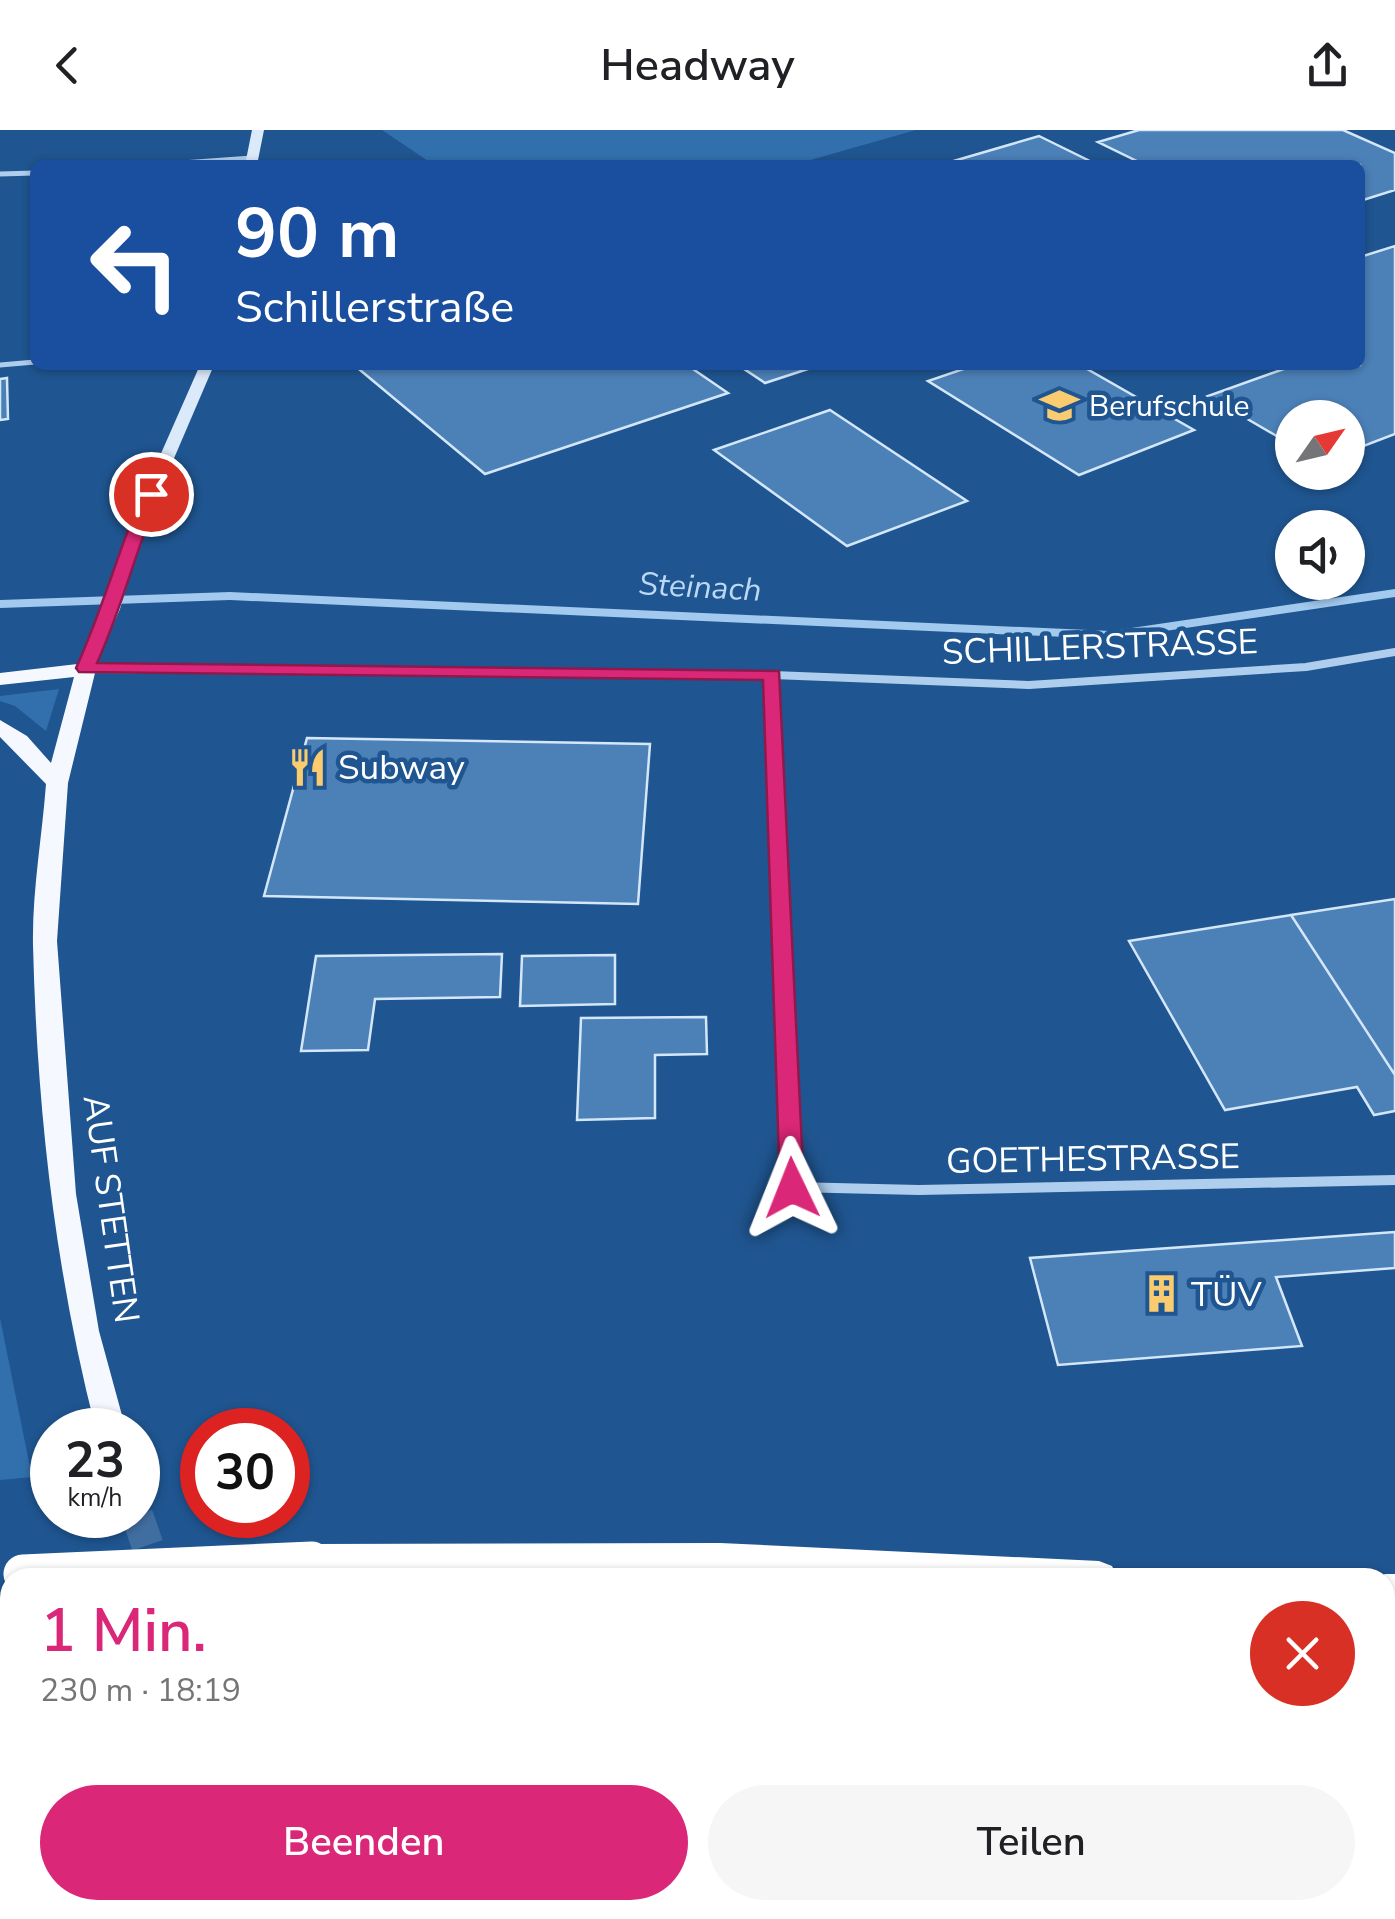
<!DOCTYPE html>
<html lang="de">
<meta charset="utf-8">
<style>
body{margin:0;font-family:"Nunito Sans",sans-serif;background:#f6f6f6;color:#202124;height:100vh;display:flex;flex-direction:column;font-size:38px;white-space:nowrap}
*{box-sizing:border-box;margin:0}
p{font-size:32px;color:#757577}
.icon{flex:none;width:55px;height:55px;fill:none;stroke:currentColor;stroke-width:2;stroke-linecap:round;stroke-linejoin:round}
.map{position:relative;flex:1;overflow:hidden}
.side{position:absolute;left:0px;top:1438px;width:1395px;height:352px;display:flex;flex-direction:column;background:#fff;border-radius:30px 30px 0 0;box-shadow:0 2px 8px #0004}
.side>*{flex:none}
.banner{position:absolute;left:30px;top:30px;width:1335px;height:210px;border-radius:15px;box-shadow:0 2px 8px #0004;background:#1a4fa0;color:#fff;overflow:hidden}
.needle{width:65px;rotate:56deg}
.tools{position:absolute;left:1275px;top:270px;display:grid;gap:20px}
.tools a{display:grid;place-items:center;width:90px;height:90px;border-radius:50%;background:#fff;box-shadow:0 2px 8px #0004;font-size:50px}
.speed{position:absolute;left:30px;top:1278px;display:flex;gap:20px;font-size:50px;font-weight:700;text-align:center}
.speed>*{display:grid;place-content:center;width:130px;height:130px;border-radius:50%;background:#fff;box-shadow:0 2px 8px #0004;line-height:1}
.speed small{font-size:25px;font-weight:400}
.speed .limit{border:15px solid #d22;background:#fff;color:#111}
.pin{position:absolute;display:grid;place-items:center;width:85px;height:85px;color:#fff;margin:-42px;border:5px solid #fff;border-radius:50%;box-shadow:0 2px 10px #0007}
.me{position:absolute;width:110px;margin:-55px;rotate:358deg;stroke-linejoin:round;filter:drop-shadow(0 0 8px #0008)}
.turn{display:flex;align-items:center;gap:35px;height:210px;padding:0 40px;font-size:45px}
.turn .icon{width:130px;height:130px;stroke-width:2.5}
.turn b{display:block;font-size:70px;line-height:85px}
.round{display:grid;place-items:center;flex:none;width:105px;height:105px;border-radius:52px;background:#f6f6f6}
.summary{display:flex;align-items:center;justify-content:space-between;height:170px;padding:0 40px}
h1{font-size:60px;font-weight:600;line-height:75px;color:#db2777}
.button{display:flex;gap:20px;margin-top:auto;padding:20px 40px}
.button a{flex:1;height:115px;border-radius:60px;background:#db2777;color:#fff;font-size:40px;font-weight:600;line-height:115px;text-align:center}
.button a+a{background:#f6f6f6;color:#202124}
header{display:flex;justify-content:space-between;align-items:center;height:130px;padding:0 40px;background:#fff;font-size:45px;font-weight:600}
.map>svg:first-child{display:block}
.green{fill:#3270ad}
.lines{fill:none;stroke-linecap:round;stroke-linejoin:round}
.stream{fill:#a2c9ee;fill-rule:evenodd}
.building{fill:#4c81b8;stroke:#d4e7f9;stroke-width:2.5}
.primary-tunnel{stroke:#416ea1;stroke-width:32;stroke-dasharray:32 16;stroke-linecap:butt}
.lane{stroke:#afceed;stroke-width:5}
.street-far1{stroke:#afceed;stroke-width:8}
.street{stroke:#afceed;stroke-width:10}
.secondary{fill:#dbeafa;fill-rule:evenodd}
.primary{fill:#f5f9ff;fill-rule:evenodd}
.highway{fill:#fff;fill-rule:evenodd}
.highway-bridge{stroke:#fff;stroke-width:39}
.route{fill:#db2777;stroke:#8e194d;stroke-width:2.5}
.labels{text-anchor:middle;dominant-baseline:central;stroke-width:9;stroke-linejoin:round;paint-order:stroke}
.far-poi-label{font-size:30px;fill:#fff;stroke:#1f5590;text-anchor:start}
.far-water-label{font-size:32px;font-style:italic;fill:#bbd8f4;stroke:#1f5590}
.street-label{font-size:35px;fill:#fff;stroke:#1f5590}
.poi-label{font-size:35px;fill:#fff;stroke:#1f5590;text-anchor:start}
</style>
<header><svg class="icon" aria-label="back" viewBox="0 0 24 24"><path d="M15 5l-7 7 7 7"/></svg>Headway<svg class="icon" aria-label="share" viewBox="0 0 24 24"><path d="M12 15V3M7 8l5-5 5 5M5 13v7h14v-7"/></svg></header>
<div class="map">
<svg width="1395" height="1789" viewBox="0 0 1395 1789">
<rect width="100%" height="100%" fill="#1f5590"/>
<path class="green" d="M 382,0 L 916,0 L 793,35 L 434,35 Z
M 59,559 L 46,601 L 15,576 L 0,571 L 0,566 Z
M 0,1188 L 32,1347 L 0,1350 Z
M 0,1682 L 10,1682 L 10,1780 L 141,1780 L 141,1789 L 0,1789 Z"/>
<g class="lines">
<path class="stream" d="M 1395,459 L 1395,467 L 1111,509 L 230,470 L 0,478 L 0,470 L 230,462 L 1111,501 Z"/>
</g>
<path class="building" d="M 1139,0 L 1343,0 L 1395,23 L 1395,60 L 1360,71 L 1360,35 L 1145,35 L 1098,12 Z
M 1039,6 L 1098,35 L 940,35 L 1012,14 Z
M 1395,116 L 1395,304 L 1348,322 L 1348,288 L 1292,288 L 1292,315 L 1208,266 L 1295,235 L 1360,235 L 1360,127 Z
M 354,235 L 687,235 L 728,263 L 485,344 Z
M 738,235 L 820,235 L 765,253 Z
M 975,235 L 1080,235 L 1194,300 L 1079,345 L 928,251 Z
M 7,248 L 8,289 L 0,290 L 0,249 Z
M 830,280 L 967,371 L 847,416 L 714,320 Z
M 307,608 L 650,614 L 638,774 L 264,766 Z
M 1395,769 L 1395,945 L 1291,785 Z
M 1291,785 L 1395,945 L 1395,981 L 1374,985 L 1357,957 L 1225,980 L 1129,811 Z
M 502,824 L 500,867 L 375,869 L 368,920 L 301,921 L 316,826 Z
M 615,825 L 615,874 L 520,876 L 522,826 Z
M 706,887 L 707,924 L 655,925 L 655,988 L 577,990 L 581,888 Z
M 1395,1102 L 1395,1138 L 1276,1147 L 1302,1216 L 1058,1235 L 1030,1128 Z"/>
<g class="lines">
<path class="primary-tunnel" d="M 137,1385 L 159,1448"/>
<path class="lane" d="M 154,35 L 252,28
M 0,44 L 35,43
M 0,235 L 35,232"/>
<path class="street-far1" d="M 86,539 L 773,545 L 1029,555 L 1306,537 L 1395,522
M 773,545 L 778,690"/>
<path class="street" d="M 778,688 L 792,1057 L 919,1060 L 1395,1050"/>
<path class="secondary" d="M 252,0 L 264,0 L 257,35 L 245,35 Z
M 200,235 L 214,235 L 145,396 L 120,479 L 94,539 L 92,543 L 80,543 L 78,539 L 104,479 L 129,396 Z"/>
<path class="primary" d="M 86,533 L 96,539 L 68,653 L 57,811 L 76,1064 L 99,1201 L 126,1300 L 96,1300 C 55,1141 37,979 33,815 C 32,762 42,707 46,654 L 0,607 L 0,590 L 27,606 L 51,633 L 74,547 L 0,555 L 0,543 Z
M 263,1780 L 299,1780 L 303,1789 L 267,1789 Z"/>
<path class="highway" d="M 720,1413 L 1099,1431 L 1112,1436 L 1118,1448 L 312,1448 L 299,1443 L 293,1431 L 299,1419 L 312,1414 Z
M 1385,1444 L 1395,1444 L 1395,1478 L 1385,1478 L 1385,1448 L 1376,1448 Z
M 0,1548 L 10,1548 L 10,1584 L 0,1584 Z
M 1385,1567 L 1395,1567 L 1395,1605 L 1385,1605 Z"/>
<path class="highway-bridge" d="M 23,1444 L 312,1431"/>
</g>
<path class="route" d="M 151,359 L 159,364 C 136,420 122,478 97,533 L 779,541 L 804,1058 L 801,1064 L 783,1064 L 780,1058 L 763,550 L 79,542 L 76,538 C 102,481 118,422 142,364 Z"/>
<defs>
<symbol id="school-bare" viewBox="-9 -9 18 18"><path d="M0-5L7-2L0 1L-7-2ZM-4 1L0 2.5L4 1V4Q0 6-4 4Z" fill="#fbcc6f" stroke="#1f5590" stroke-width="2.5" paint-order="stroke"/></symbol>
<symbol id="restaurant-bare" viewBox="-9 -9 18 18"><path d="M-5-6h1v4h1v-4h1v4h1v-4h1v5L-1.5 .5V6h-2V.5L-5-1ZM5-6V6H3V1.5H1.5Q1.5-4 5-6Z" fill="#fbcc6f" stroke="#1f5590" stroke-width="2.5" paint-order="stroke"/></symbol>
<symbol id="building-bare" viewBox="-9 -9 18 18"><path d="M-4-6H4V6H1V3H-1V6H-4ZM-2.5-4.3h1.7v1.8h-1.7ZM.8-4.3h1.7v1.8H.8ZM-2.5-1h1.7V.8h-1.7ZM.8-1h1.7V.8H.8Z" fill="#fbcc6f" stroke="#1f5590" stroke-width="2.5" paint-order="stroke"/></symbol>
</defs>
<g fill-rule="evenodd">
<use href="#school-bare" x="1032" y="248" width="55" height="55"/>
<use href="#restaurant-bare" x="280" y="610" width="55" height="55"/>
<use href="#building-bare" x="1134" y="1136" width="55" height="55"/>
</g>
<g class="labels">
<g class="far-poi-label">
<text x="1089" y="276">Berufschule</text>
</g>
<g class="far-water-label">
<text transform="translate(700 457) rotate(3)">Steinach</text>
</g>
<g class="street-label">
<text transform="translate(1100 517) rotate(-2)">SCHILLERSTRASSE</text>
<text transform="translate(1093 1029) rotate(-1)">GOETHESTRASSE</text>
<text transform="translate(111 1079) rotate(82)">AUF STETTEN</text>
</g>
<g class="poi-label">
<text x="338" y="637">Subway</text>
<text x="1191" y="1164">TÜV</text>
</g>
</g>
</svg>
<div class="tools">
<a><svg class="needle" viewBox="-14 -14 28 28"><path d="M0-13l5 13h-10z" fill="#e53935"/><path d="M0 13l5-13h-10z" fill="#757577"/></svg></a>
<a><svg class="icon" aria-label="sound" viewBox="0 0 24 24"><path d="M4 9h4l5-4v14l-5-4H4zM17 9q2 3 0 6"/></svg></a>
</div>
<div class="speed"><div>23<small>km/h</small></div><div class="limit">30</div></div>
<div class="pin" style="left:151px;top:364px;background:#d93025"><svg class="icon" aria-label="arrive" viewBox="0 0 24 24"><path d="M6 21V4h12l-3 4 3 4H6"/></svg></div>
<svg class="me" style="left:792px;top:1058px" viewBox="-20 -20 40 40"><path d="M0-17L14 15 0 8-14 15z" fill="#db2777" stroke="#fff" stroke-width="4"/></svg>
<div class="banner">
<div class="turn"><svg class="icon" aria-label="left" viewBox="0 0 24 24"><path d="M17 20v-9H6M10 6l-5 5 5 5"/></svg><div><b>90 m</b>Schillerstraße</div></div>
</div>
<section class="side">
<div class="summary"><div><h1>1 Min.</h1><p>230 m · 18:19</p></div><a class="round" style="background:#d93025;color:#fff"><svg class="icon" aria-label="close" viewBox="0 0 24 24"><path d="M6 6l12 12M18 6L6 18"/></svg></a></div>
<div class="button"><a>Beenden</a><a>Teilen</a></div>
</section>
</div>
